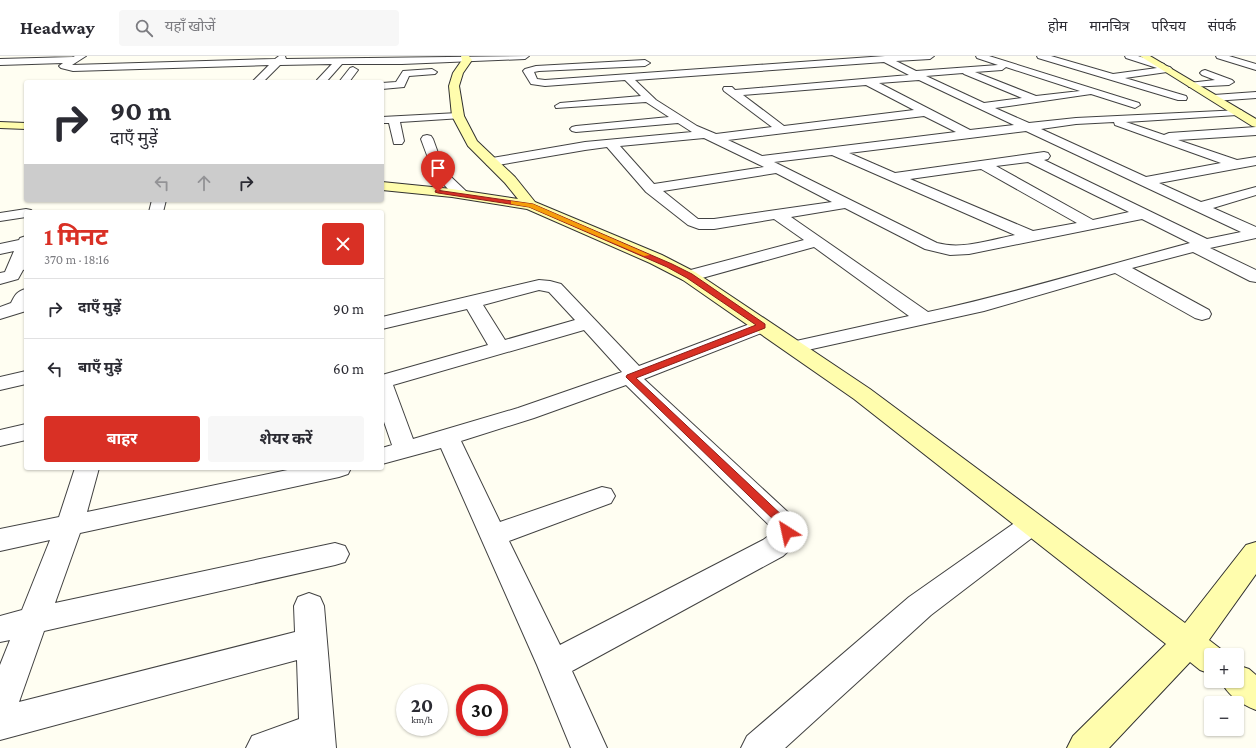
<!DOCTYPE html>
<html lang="hi">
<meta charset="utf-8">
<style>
body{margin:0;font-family:"Crimson Pro","Noto Sans Devanagari",serif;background:#f7f7f7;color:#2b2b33;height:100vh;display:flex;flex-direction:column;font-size:15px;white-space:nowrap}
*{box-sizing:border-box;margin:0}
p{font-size:13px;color:#7c7c81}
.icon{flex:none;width:22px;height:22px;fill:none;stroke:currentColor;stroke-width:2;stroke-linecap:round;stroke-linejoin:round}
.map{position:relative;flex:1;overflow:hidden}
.drawer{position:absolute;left:24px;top:154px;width:360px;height:260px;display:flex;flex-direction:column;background:#fff;border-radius:4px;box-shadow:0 1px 3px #0004}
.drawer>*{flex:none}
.top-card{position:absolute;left:24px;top:24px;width:360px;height:122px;border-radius:4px;box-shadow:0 1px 3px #0004;background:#fff;color:#2b2b33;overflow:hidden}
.controls{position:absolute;left:1204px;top:592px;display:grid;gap:8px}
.controls a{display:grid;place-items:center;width:40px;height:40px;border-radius:4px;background:#fff;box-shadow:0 1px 3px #0004;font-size:20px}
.speed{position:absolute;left:396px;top:628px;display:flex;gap:8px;font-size:20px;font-weight:700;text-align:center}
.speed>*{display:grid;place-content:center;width:52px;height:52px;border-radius:50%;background:#fff;box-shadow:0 1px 3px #0004;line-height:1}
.speed small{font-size:10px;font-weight:400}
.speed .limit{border:6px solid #d22;background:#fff;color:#111}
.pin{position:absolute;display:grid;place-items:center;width:34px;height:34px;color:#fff;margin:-41px -17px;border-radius:50% 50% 50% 0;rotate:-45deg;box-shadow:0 0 4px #0007}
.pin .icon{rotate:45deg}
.me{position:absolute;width:44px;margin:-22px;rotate:325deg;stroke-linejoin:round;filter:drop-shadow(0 0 3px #0008)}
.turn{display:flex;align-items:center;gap:14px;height:84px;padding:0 20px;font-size:18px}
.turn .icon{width:52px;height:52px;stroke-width:2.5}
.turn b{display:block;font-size:28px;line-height:34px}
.lanes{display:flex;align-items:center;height:38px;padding:0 20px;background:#0003;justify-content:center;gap:20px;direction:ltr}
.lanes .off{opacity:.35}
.round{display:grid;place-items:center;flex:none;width:42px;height:42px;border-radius:4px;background:#f7f7f7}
.overview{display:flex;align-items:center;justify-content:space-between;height:68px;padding:0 20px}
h1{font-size:24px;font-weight:700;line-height:30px;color:#d93025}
.button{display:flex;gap:8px;margin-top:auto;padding:8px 20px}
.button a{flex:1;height:46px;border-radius:4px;background:#d93025;color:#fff;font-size:16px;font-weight:700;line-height:46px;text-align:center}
.button a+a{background:#f7f7f7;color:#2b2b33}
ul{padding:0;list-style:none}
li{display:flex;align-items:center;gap:12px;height:60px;padding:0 20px;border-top:1px solid #e1e1e2}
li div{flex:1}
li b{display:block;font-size:15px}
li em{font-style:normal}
header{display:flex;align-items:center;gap:24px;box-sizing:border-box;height:56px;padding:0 20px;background:#fff;border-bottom:1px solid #e1e1e2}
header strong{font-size:19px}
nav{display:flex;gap:22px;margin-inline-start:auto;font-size:14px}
.search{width:280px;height:36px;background:#f7f7f7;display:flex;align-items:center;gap:10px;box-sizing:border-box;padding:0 14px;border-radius:4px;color:#7c7c81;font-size:15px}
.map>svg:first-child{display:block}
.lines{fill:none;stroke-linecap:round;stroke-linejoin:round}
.street-casing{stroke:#424242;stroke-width:2}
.secondary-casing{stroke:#313131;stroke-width:2}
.street{fill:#fff;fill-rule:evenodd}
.secondary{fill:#fffdad;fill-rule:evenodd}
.route{fill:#d93025;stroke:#8d1f18}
.slow{fill:#f59e0b}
</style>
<header>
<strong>Headway</strong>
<div class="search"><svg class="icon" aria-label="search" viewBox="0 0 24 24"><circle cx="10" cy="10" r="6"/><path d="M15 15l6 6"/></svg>यहाँ खोजें</div>
<nav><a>होम</a><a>मानचित्र</a><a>परिचय</a><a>संपर्क</a></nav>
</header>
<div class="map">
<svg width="1256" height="692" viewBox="0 0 1256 692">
<rect width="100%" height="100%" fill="#fffef2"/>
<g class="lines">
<defs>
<path id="street" d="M 75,0 L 86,0 L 72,9 L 275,3 L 279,0 L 285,0 L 286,3 L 529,0 L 525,3 L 402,8 L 342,8 L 326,26 L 318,26 L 317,24 L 332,8 L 280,9 L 263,26 L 252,26 L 269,9 L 73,15 L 61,12 L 59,10 L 63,7 L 0,9 L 0,3 L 73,1 Z
M 885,0 L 934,0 L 930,3 L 896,5 L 916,15 L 998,9 L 977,2 L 976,0 L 989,0 L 1139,47 L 1140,49 L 1135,52 L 1091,38 L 995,52 L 1029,67 L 1076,62 L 1241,54 L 1243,56 L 1241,58 L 1237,59 L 1126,66 L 1164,79 L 1169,77 L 1256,71 L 1256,79 L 1178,84 L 1237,104 L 1256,101 L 1256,109 L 1159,127 L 1201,146 L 1256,131 L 1256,139 L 1213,152 L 1256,171 L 1256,182 L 1210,192 L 1256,214 L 1256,226 L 1250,225 L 1193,196 L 1132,212 L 1209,254 L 1211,258 L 1209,262 L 1202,264 L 1195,262 L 1115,217 L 984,255 L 794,297 L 787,295 L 784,291 L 787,287 L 909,260 L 814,191 L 695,224 L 689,225 L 683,224 L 680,220 L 683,216 L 804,184 L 774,163 L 714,173 L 699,173 L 688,169 L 646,136 L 607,91 L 585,94 L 492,110 L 487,109 L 486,106 L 487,103 L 492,102 L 585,86 L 692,76 L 678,67 L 576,76 L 572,75 L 570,73 L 572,71 L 576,70 L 669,61 L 646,46 L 556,52 L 555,50 L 560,47 L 641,40 L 625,24 L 545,30 L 531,28 L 523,15 L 525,13 L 536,10 L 645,4 L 650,7 L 645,10 L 539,15 L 534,16 L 537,23 L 545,24 ZM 884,6 L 909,19 L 735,34 L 732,31 L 724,31 L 723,33 L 724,35 L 772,71 L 716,78 L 697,70 L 656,44 L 635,24 ZM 1006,11 L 1080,35 L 1036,40 L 975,16 L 1002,14 ZM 963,17 L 964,18 L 1022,42 L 984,47 L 926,20 ZM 919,24 L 1014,69 L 970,74 L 879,27 ZM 866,29 L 914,54 L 784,70 L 743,39 ZM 924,60 L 956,76 L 762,100 L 728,84 ZM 1114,66 L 1115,69 L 1221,107 L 1146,121 L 1041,73 L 1076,68 ZM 1026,75 L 1241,176 L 1207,183 L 1044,104 L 1048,103 L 1050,100 L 1048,97 L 1044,96 L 895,117 L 849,97 ZM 704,82 L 764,111 L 654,128 L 620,90 ZM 832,99 L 1015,179 C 990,184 962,194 937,187 L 774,106 ZM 1028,106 L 1129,156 L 1093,164 L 996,110 ZM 981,113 L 1077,167 L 1033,175 L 910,123 ZM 776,117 L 832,146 L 714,163 L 698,163 L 663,135 ZM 845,152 L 925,193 L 950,199 L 969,198 L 1142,163 L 1190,187 C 1103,210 1016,237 928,256 L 791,161 Z
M 1037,0 L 1051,0 L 1113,18 L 1157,12 L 1126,2 L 1125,0 L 1138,0 L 1164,8 L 1165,10 L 1170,11 L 1172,13 L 1167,16 L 1125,22 L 1186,40 L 1187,42 L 1186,44 L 1178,44 L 1038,2 Z
M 1216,0 L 1229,0 L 1256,8 L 1256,14 L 1217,2 Z
M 353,11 L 358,14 L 349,26 L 339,26 L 350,12 Z
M 432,13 L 437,16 L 435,18 L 409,20 L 404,31 L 382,33 L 382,27 L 396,26 L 403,15 Z
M 1205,14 L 1232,24 L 1234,26 L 1229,29 L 1189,31 L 1188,29 L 1189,27 L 1215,24 L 1202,19 L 1200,17 L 1202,15 Z
M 1256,36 L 1256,42 L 1214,45 L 1209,42 L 1214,39 Z
M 458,57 L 462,58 L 464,60 L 462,62 L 400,66 L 404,85 L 402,88 L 394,88 L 389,67 L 382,67 L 382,61 Z
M 427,79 L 431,80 L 433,83 L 442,108 L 449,119 L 469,138 L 467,141 C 458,143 454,139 448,133 C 433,118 428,102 421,83 L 423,80 Z
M 152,144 L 166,144 L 163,156 L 149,156 Z
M 26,153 L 31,154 L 33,156 L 26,156 L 26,161 L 0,165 L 0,157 Z
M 26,180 L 26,213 L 23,214 L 18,223 L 0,228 L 0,217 L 5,216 L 14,195 L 0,198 L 0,188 L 19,184 L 20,182 Z
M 539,224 L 550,225 L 561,228 L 639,310 L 755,266 L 762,264 L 769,266 L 772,270 L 769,274 L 644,323 L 791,459 L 800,476 L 794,490 L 783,500 L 572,615 L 607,692 L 571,692 L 537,609 L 441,392 L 382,408 L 382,392 L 392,389 L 382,360 L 382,319 L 488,289 L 467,253 L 382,273 L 382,261 ZM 539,234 L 549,236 L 575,264 L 505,284 L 483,249 ZM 584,274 L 622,316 L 518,352 L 413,383 L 393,329 ZM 626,329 L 772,472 L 774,476 L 763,484 L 560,589 L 509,485 L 611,447 L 615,440 L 611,433 L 602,431 L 500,466 L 461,385 L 534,362 Z
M 26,233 L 26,255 L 0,263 L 0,251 L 11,247 C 15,239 17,235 26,233 Z
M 26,315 L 26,328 L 0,334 L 0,321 Z
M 26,368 L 26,384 L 0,390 L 0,374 Z
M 75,412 L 99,412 L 87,456 L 297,412 L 351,412 L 348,418 L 339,421 L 80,477 L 55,547 L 335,487 L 345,490 L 349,498 L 345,506 L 335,509 L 44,575 L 19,646 L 295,576 L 294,550 L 298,541 L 309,537 L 320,541 L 324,550 L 336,692 L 246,692 L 252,680 L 299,663 L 297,604 L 0,684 L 0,609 L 10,584 L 0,586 L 0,560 L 22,554 L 50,484 L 0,495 L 0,473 L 59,461 Z
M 1032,458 L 1041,461 L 1045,468 L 1041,475 L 931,559 L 785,692 L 741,692 L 747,680 L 909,541 L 1023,461 Z"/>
<path id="secondary" d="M 461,0 L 469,0 L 472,4 L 463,17 L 459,30 L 464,60 L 477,85 L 515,121 L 535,146 L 662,199 L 695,216 L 870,333 L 1185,567 L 1246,489 L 1256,486 L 1256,518 L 1209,584 L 1222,594 L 1225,599 L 1211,599 L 1211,618 L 1200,614 L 1190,606 L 1109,692 L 1067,692 L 1073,680 L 1166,588 L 854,343 L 683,224 L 650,207 L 527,153 L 452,141 L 382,134 L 382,126 L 452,133 L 518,143 L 505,127 L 468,90 L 452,60 L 449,30 L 453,17 L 462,4 Z
M 1140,0 L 1150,0 L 1256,63 L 1256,71 L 1252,70 Z
M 0,66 L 26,67 L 26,73 L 0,72 Z
M 1237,609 L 1249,613 L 1256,619 L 1256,654 C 1241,648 1228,640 1221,625 L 1237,625 Z"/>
</defs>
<use href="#street" class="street-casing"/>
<use href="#secondary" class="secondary-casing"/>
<use href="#street" class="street"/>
<use href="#secondary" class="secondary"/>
</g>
<path class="route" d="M 436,134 L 533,148 L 672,208 L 692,218 L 765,268 L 765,272 L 636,322 L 786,463 L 792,476 L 791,479 L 787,480 L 783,479 L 778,468 L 626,321 L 627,319 L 756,269 L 687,222 L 667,211 L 529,151 L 438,137 L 435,136 Z"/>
<path class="slow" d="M 511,145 L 533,148 L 650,199 L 644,200 L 529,151 L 511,148 Z"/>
</svg>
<div class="controls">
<a>+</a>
<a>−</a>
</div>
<div class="speed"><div>20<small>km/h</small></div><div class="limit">30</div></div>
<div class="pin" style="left:438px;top:136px;background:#d93025"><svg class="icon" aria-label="arrive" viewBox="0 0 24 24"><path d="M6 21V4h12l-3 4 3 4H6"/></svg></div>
<svg class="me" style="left:787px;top:476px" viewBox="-20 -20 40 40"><circle r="19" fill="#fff"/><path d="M0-13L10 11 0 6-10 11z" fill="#d93025"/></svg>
<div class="top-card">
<div class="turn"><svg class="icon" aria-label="right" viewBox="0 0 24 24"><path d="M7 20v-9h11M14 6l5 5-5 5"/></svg><div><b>90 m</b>दाएँ मुड़ें</div></div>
<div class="lanes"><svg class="icon off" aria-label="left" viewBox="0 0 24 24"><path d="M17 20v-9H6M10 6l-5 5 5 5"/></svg><svg class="icon off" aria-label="ahead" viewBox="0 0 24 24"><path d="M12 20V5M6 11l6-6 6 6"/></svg><svg class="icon" aria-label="right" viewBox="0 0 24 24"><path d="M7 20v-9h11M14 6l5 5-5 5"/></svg></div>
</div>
<section class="drawer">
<div class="overview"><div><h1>1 मिनट</h1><p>370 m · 18:16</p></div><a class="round" style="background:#d93025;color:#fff"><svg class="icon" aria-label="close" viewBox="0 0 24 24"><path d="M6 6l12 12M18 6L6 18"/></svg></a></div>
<ul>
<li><svg class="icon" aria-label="right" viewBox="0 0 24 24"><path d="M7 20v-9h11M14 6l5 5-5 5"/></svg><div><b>दाएँ मुड़ें</b></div><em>90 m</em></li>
<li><svg class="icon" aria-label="left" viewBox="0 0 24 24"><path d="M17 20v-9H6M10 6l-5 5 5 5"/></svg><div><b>बाएँ मुड़ें</b></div><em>60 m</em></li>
</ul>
<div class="button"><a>बाहर</a><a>शेयर करें</a></div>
</section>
</div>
